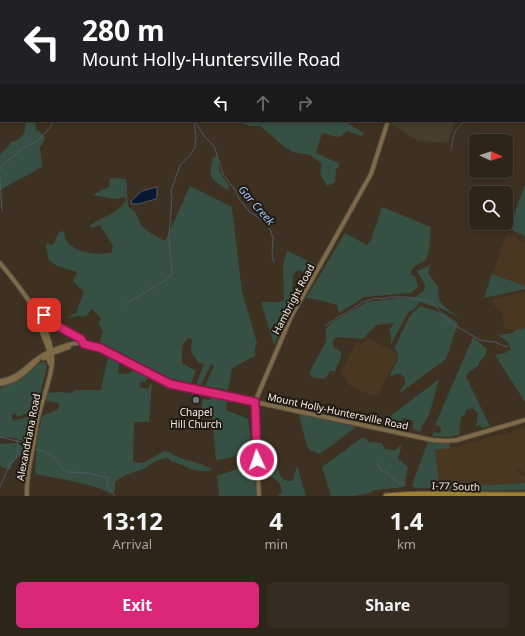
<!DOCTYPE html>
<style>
body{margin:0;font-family:"Noto Sans",sans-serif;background:#362d22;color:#f1f3f6;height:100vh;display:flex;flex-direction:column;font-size:15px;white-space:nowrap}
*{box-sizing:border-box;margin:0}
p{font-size:13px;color:#a7a5a2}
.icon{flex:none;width:22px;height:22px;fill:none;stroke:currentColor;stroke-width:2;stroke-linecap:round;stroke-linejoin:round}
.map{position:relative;height:496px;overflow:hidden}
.side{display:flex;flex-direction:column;background:#2e2519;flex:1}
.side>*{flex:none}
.top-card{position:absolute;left:0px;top:0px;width:525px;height:122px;box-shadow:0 2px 6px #0003,0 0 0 1px #494238;background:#202124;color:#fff;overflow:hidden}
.needle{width:26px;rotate:94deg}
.buttons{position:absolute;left:469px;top:134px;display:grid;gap:8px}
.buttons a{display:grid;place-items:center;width:44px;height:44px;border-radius:6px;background:#2e2519;box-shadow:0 2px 6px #0003,0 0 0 1px #494238;font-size:20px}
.pin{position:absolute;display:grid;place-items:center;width:34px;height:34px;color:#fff;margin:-17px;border-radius:8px;box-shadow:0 2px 6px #0006}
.me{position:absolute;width:44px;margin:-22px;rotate:357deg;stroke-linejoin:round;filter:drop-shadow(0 0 3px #0008)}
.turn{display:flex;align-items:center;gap:14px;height:84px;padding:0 16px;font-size:18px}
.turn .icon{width:52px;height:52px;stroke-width:2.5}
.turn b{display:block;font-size:28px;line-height:34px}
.lanes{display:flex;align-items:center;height:38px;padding:0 16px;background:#0003;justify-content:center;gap:20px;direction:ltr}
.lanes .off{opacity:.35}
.eta{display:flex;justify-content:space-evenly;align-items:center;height:68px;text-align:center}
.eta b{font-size:24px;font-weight:700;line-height:28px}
.action{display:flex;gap:8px;margin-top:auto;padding:8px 16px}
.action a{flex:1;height:46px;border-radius:6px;background:#db2777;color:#fff;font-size:16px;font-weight:700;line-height:46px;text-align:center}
.action a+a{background:#362d22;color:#f1f3f6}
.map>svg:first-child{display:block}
.built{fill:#493722}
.education{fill:#473e2d}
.green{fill:#365144}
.water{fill:#081832;stroke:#4f5867}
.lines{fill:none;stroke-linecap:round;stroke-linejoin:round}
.stream{stroke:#4f5867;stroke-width:1}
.secondary-casing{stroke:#5b5041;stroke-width:5.5}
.highway-casing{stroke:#5b5041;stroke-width:7}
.secondary{stroke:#7f6b48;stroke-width:3.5}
.highway{stroke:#9f8132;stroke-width:5}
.route-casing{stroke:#8e194d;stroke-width:10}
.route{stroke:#db2777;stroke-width:7}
.worship-dot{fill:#6b7280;stroke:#201a13;stroke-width:1.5}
.labels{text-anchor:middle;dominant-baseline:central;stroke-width:4;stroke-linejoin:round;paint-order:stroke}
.street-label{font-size:10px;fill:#f5ece2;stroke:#201a13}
.poi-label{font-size:10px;fill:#f5ece2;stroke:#201a13}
.water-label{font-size:11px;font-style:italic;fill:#a0c2f7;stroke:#201a13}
</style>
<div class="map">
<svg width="525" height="496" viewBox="0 0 525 496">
<rect width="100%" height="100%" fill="#3e3121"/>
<path class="built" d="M 507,234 L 525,242 L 525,286 L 492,274 Z
M 525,292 L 525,328 L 516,330 L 505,329 L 502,311 L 494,306 L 493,299 Z
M 367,338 L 395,352 L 396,355 L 396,360 L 379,393 L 375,396 L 368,394 L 349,385 L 346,381 L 345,377 L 340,374 L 357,342 L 363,343 Z
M 525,427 L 525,473 L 517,468 L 518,473 L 525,476 L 525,483 L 494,485 L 439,483 L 435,449 L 456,447 L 504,433 L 508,435 L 513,431 Z"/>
<path class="education" d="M 391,121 L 455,121 L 448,143 L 418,141 L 396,127 L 390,125 Z"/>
<path class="green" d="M 26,121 L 35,121 L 36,130 L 40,132 L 45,138 L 40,148 L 42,167 L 0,190 L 0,154 L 6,149 L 11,142 L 18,140 L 24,134 Z
M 239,121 L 344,121 L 364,133 L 362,136 L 347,131 C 337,142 334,134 322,133 L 316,153 L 340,164 L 336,170 L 335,182 L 327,186 L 320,174 L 322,164 L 310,155 L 293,152 L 286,148 L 260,126 L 249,126 Z
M 218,155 L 219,171 L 228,184 L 229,191 C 212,179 207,180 213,158 Z
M 110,178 L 126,179 L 128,207 C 138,211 138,221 143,227 C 147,232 160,238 165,241 L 190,186 L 232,207 L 242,292 L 257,343 L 255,348 L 255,356 L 232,368 L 228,390 L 205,386 L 214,366 L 211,364 L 201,385 L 196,384 L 204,364 L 198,362 L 191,352 L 192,339 L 187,338 L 186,341 L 182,346 L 182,363 L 196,371 L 191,383 L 170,378 L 100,342 L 103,331 L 98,323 L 101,318 L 92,309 L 86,316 L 77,316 L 67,318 L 76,313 L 84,292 L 73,281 L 77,272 L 57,266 L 49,260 L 46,246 L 48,243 L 51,245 L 54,243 L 59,232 L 63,231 C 64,233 65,238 66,240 C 74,253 99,256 112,252 L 113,246 L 100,225 L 91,228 L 90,225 C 102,217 116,215 126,201 L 125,197 L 116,199 L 92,195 L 109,187 Z
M 525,184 L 525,236 L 509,229 Z
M 382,207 L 431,227 L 429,252 L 425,261 C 418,265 411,265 411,275 L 415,276 L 418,286 L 411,293 L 364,297 L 339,313 L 337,305 L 319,300 L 306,298 L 345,233 L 367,245 L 371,240 Z
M 287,251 L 317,265 L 311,275 L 298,270 L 293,275 L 292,296 L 295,296 L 301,286 L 306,286 L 284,325 L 274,345 L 261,302 L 278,302 L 284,301 L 283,266 Z
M 430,265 L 428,273 L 438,287 L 439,300 L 444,306 L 459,318 L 443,309 L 420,302 L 414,309 L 408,313 L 391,344 L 391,334 L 389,330 L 394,324 L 392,323 L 376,325 L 363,339 L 336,337 L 333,341 L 333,347 L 341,352 L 341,357 L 335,371 L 330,371 L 325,379 L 314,378 L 309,374 L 326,341 L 326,329 L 332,322 L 367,302 L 399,298 L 413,298 L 424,291 L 425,285 L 417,271 Z
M 492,274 L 525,286 L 525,289 L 484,298 Z
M 420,306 L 445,314 L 458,323 L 446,359 L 400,393 L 400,391 L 405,384 L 405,378 L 401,374 L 397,374 L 391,376 L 390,375 L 398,359 L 397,351 L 394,349 L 409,317 Z
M 525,328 L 525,402 L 495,355 L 505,353 L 511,349 L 508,342 L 498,335 L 512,333 L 516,330 Z
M 473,337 L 487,349 L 485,356 L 479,362 L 479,365 L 469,372 L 466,377 L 490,426 L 482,428 L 480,425 L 476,427 L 478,413 L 472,408 L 466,410 L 465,414 L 461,417 L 459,435 L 449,437 L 432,436 L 434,432 L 441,433 L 440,426 L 435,425 Z
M 109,356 L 120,360 L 118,373 L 128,374 L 136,369 L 149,376 L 146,381 L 140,383 L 139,387 L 148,389 L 152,382 L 149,422 L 134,422 L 133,462 L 143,463 L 164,451 C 169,451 172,454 176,456 C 189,462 200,462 213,470 C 194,475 188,465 170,461 L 168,458 C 159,458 152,464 145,468 C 134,473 124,474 115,482 L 115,491 L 111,494 C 97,484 54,478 35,474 L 37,441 L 42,416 L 58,409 L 59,403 L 46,401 L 47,393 L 58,392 L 71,393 L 75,390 L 101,390 L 106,365 Z
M 44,361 L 47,367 L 36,410 L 17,417 L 16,414 L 12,414 L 12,417 L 13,421 L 35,414 L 30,446 L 28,446 C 23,438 8,436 0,438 L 0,389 L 2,387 L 23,378 L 37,365 Z
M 439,379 L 430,412 L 424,424 L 422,426 L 421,432 L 413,429 L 413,421 L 404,418 L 392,427 L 380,424 Z
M 209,394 L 227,399 L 226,410 L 248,419 L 252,448 L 230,458 L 216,460 L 212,416 L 200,413 L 203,399 L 210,400 Z
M 299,414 L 356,427 L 320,454 L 310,450 L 307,446 Z
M 363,437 L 369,442 L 382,443 L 385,449 L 395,450 L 402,444 L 398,459 L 408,467 L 404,487 L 375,490 L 367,494 L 352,496 L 331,496 L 322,467 Z
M 428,442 L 449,444 L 450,448 L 435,450 L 439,483 L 494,485 L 525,483 L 525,490 L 469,491 L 459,489 L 436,488 L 417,488 L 413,487 L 412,485 Z
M 13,443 L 22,445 L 26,448 L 12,464 L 10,470 L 0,466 L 0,444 Z
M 255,463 L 256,496 L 219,496 L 217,476 Z
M 272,463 C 283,468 275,482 293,481 L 297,466 L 306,496 L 278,496 L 282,492 L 280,483 L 266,473 L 270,464 Z"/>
<path class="water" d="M 157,187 L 157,195 L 156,199 L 138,204 L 132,204 L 131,201 L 142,191 Z"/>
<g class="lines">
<path class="stream" d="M 52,0 L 53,1
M 28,1 L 29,0
M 0,16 L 1,15
M 524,111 L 525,111
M 195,121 L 204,136 L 214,146 L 223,174 L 237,193 L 239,199 L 250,212 L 264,221 L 270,229 L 273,238 L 272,255 L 274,262
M 451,149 C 454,134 453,129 467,121
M 0,170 L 2,166 L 24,147 C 36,144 48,132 54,121
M 0,178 L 2,211
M 127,304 L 130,301 L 166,280 L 172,274 L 169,236 L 172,198 L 171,191 L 180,165 L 191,154 L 195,148 L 196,136 L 194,121
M 325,326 L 336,318 L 345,314 L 363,302 L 370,300 L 376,298 L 382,299 L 391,297 L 408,297 L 432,302 L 448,321 L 480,340 L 495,342 L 504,346 L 508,346
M 0,437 L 21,442 L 27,447 L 31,448
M 34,449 L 44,451 L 55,458 L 63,469 L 68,472 L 89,473 L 108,478 L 107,486 L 115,496
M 378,464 L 381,470 L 388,473 L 393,479 L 400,483 L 402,482 L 406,486
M 446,481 L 446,485 L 450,486 L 449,490
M 0,487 L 11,462 L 16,459 L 18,453 L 17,440"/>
<defs>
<path id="secondary" d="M 422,1 L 422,0
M 0,263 C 20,287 55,330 52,364 C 50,381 43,398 39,414 C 36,425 35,436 33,447 C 30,463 26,480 27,496
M 32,306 L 36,306 L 53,323 L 81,339 L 84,344
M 40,327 L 50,353
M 45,356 L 69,347
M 43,358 L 48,358 L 50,364
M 0,381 C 23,378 29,360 49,352 C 58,348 71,342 81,343 C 114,348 143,375 175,385 L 432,440 L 447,441 L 457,440 L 525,420
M 0,384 C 19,381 25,372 38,360
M 259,496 L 255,402 L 291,317 L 371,174 L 388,121"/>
<path id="highway" d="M 386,496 C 432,491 479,496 525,495"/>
</defs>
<use href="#secondary" class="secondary-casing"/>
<use href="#highway" class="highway-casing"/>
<use href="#secondary" class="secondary"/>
<use href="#highway" class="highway"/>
</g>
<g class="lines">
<defs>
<path id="route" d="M 44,315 L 54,324 L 81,339 L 84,344 L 100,348 L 170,384 L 255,402 L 257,460"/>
</defs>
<use href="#route" class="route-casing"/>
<use href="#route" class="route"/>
</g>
<circle class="worship-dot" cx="196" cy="400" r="4"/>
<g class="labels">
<g class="street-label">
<text transform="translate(293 299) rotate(-62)">Hambright Road</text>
<text transform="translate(338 411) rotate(12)">Mount Holly-Huntersville Road</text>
<text transform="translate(28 437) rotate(-79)">Alexandriana Road</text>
<text transform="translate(456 486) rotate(2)">I-77 South</text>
</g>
<g class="poi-label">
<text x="196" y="412">Chapel<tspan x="196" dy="12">Hill Church</tspan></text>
</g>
<g class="water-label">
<text transform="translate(257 205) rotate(49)">Gar Creek</text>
</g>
</g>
</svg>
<div class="buttons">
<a><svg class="needle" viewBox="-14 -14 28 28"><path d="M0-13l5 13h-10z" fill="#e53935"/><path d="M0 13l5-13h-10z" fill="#a7a5a2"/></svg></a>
<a><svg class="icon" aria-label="search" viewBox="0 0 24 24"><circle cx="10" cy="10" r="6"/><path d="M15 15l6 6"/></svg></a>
</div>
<div class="pin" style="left:44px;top:315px;background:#d93025"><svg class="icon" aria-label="arrive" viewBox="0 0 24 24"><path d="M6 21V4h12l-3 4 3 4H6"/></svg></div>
<svg class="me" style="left:257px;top:460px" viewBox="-20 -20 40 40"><circle r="17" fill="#db2777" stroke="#fff" stroke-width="3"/><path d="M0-11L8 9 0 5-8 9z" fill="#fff"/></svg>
<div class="top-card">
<div class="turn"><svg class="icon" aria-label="left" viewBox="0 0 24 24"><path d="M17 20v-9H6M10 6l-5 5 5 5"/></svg><div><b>280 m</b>Mount Holly-Huntersville Road</div></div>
<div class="lanes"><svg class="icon" aria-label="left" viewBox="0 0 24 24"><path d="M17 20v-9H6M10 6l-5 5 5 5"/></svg><svg class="icon off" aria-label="ahead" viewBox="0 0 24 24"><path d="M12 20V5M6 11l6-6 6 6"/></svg><svg class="icon off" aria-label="right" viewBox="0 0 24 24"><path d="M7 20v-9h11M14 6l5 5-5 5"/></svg></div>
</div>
</div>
<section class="side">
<div class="eta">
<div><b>13:12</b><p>Arrival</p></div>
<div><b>4</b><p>min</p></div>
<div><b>1.4</b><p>km</p></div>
</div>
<div class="action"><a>Exit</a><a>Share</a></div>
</section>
